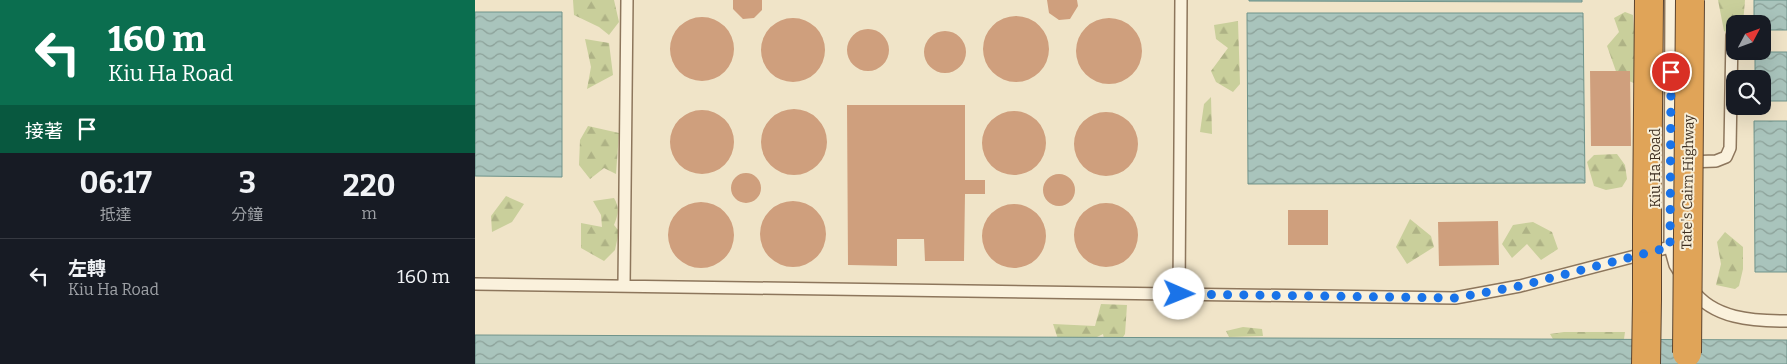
<!DOCTYPE html>
<html lang="zh-TW">
<meta charset="utf-8">
<style>
body{margin:0;font-family:Bitter,"Noto Sans TC",serif;background:#20242c;color:#f1f3f6;height:100vh;display:flex;flex-direction:column;font-size:19px;white-space:nowrap}
*{box-sizing:border-box;margin:0}
p{font-size:16px;color:#9ea1a6}
.icon{flex:none;width:28px;height:28px;fill:none;stroke:currentColor;stroke-width:2;stroke-linecap:round;stroke-linejoin:round}
.map{position:relative;flex:1;overflow:hidden}
.side{display:flex;flex-direction:column;background:#171b24;width:475px}
.side>*{flex:none}
.banner{background:#0b6e4f;color:#fff;overflow:hidden}
.needle{width:32px;rotate:49deg}
.buttons{position:absolute;left:1251px;top:15px;display:grid;gap:10px}
.buttons a{display:grid;place-items:center;width:45px;height:45px;border-radius:10px;background:#171b24;box-shadow:0 5px 20px #0002;font-size:25px}
.pin{position:absolute;display:grid;place-items:center;width:42px;height:42px;color:#fff;margin:-21px;border:2px solid #fff;border-radius:50%;box-shadow:0 1px 5px #0007}
.me{position:absolute;width:55px;margin:-28px;rotate:91deg;stroke-linejoin:round;filter:drop-shadow(0 0 4px #0008)}
.turn{display:flex;align-items:center;gap:18px;height:105px;padding:0 25px;font-size:22px}
.turn .icon{width:65px;height:65px;stroke-width:2.5}
.turn b{display:block;font-size:35px;line-height:42px}
.then{display:flex;align-items:center;height:48px;padding:0 25px;background:#0003;gap:10px;font-size:19px}
.eta{display:flex;justify-content:space-evenly;align-items:center;height:85px;text-align:center}
.eta b{font-size:30px;font-weight:700;line-height:35px}
ul{padding:0;list-style:none}
li{display:flex;align-items:center;gap:15px;height:75px;padding:0 25px;border-top:1px solid #363941}
li div{flex:1}
li b{display:block;font-size:19px}
li em{font-style:normal}
main{display:flex;flex:1;min-height:0}
.map>svg:first-child{display:block}
.forest{fill:url(#forest-firs)}
.water{fill:url(#water-waves);stroke:#6f938a}
.building{fill:#cf9f7d}
.lines{fill:none;stroke-linecap:round;stroke-linejoin:round}
.service-casing{stroke:#8d765c;stroke-width:14}
.motorway-casing{stroke:#5b4430;stroke-width:30}
.service{stroke:#faf1dc;stroke-width:11}
.motorway{stroke:#e0a458;stroke-width:28}
.motorway-bridge-casing{stroke:#5b4430;stroke-width:30;stroke-linecap:butt}
.motorway-bridge{stroke:#e0a458;stroke-width:28}
.route{stroke:#1a73e8;stroke-width:9;stroke-dasharray:0 16.2}
.labels{text-anchor:middle;dominant-baseline:central;stroke-width:4;stroke-linejoin:round;paint-order:stroke}
.street-label{font-size:14px;fill:#3d2e20;stroke:#f7eed8}
</style>
<main>
<section class="side">
<div class="banner">
<div class="turn"><svg class="icon" aria-label="left" viewBox="0 0 24 24"><path d="M17 20v-9H6M10 6l-5 5 5 5"/></svg><div><b>160 m</b>Kiu Ha Road</div></div>
<div class="then">接著<svg class="icon" aria-label="arrive" viewBox="0 0 24 24"><path d="M6 21V4h12l-3 4 3 4H6"/></svg></div>
</div>
<div class="eta">
<div><b>06:17</b><p>抵達</p></div>
<div><b>3</b><p>分鐘</p></div>
<div><b>220</b><p>m</p></div>
</div>
<ul>
<li><svg class="icon" aria-label="left" viewBox="0 0 24 24"><path d="M17 20v-9H6M10 6l-5 5 5 5"/></svg><div><b>左轉</b><p>Kiu Ha Road</p></div><em>160 m</em></li>
</ul>
</section>
<div class="map">
<svg width="1312" height="364" viewBox="0 0 1312 364">
<defs>
<pattern id="forest-firs" width="22" height="20" patternUnits="userSpaceOnUse" patternTransform="scale(1.25)"><rect width="22" height="20" fill="#c9cf9b"/><path d="M5 1l3.5 6h-7zM16 11l3.5 6h-7z" fill="#aeb285"/></pattern>
<pattern id="water-waves" width="16" height="10" patternUnits="userSpaceOnUse" patternTransform="scale(1.25)"><rect width="16" height="10" fill="#a9c4bc"/><path d="M0 5q4-4 8 0t8 0" fill="none" stroke="#8ba098"/></pattern>
</defs>
<rect width="100%" height="100%" fill="#f0e4c8"/>
<path class="forest" d="M 98,0 L 139,0 L 144,22 L 134,35 L 124,27 L 99,15 Z
M 1243,0 L 1270,0 L 1268,24 L 1260,24 L 1260,37 L 1249,31 Z
M 1150,12 L 1158,15 L 1162,78 L 1159,83 L 1143,77 L 1132,46 L 1144,32 L 1139,18 Z
M 763,21 L 765,84 L 758,92 L 741,82 L 736,71 L 753,48 L 741,39 L 739,25 Z
M 110,39 L 134,43 L 138,75 L 112,89 L 116,67 Z
M 736,97 L 737,134 L 725,132 L 729,104 Z
M 113,126 L 144,133 L 141,174 L 129,168 L 115,179 L 104,165 L 105,140 Z
M 1142,154 L 1150,165 L 1152,179 L 1147,187 L 1131,190 L 1119,186 L 1112,162 L 1119,155 Z
M 31,196 L 49,204 L 37,222 L 17,232 L 16,216 Z
M 139,198 C 145,208 143,215 139,225 L 144,231 L 140,250 L 129,261 L 106,248 L 106,223 L 127,227 L 126,215 L 118,201 Z
M 935,219 L 956,236 L 959,247 L 932,264 L 921,247 Z
M 1058,222 L 1077,232 L 1083,249 L 1066,260 L 1052,244 L 1037,258 L 1027,244 L 1038,225 Z
M 1250,232 L 1268,247 L 1268,269 L 1264,286 L 1260,289 L 1241,285 L 1246,264 L 1242,242 Z
M 626,304 L 652,305 L 650,334 L 641,348 L 631,348 L 628,334 L 600,348 L 585,345 L 578,324 L 620,326 Z
M 768,327 L 787,329 L 788,336 L 754,337 L 751,331 Z
M 1089,332 L 1150,332 L 1147,353 L 1078,339 L 1075,334 Z"/>
<path class="water" d="M 774,0 L 1107,0 L 1107,2 L 774,1 Z
M 1279,0 L 1312,0 L 1312,30 L 1288,30 L 1288,24 L 1279,24 Z
M 0,12 L 87,12 L 87,177 L 0,176 Z
M 772,13 L 1108,13 L 1110,183 L 773,184 Z
M 1280,52 L 1312,52 L 1312,101 L 1288,101 L 1288,79 L 1280,79 Z
M 1279,121 L 1312,121 L 1312,272 L 1280,272 Z
M 0,335 L 1312,340 L 1312,364 L 0,364 Z"/>
<path class="building" d="M 287,0 L 287,10 L 279,18 L 268,19 L 258,9 L 258,0 Z
M 572,0 L 602,0 L 603,6 L 595,19 L 584,20 L 574,13 Z
M508 49a33 33 0 1 1 66 0a33 33 0 1 1-66 0Z
M195 49a32 32 0 1 1 64 0a32 32 0 1 1-64 0Z
M601 51a33 33 0 1 1 66 0a33 33 0 1 1-66 0Z
M286 50a32 32 0 1 1 64 0a32 32 0 1 1-64 0Z
M372 50a21 21 0 1 1 42 0a21 21 0 1 1-42 0Z
M449 52a21 21 0 1 1 42 0a21 21 0 1 1-42 0Z
M 1115,71 L 1155,71 L 1156,146 L 1116,146 Z
M 372,105 L 490,105 L 490,180 L 510,180 L 510,194 L 490,194 L 489,261 L 450,261 L 449,239 L 422,239 L 422,266 L 373,265 Z
M286 142a33 33 0 1 1 66 0a33 33 0 1 1-66 0Z
M195 142a32 32 0 1 1 64 0a32 32 0 1 1-64 0Z
M507 143a32 32 0 1 1 64 0a32 32 0 1 1-64 0Z
M599 144a32 32 0 1 1 64 0a32 32 0 1 1-64 0Z
M256 188a15 15 0 1 1 30 0a15 15 0 1 1-30 0Z
M568 190a16 16 0 1 1 32 0a16 16 0 1 1-32 0Z
M285 234a33 33 0 1 1 66 0a33 33 0 1 1-66 0Z
M193 235a33 33 0 1 1 66 0a33 33 0 1 1-66 0Z
M599 235a32 32 0 1 1 64 0a32 32 0 1 1-64 0Z
M507 236a32 32 0 1 1 64 0a32 32 0 1 1-64 0Z
M 813,210 L 853,210 L 853,245 L 813,245 Z
M 1023,221 L 1024,265 L 964,266 L 963,222 Z"/>
<g class="lines">
<defs>
<path id="service" d="M 1196,0 L 1195,247 L 1200,265 L 1207,276
M 1212,162 L 1241,161 L 1251,157 L 1255,148 L 1257,35
M 0,284 L 980,298 L 1045,286 L 1195,247
M 149,286 L 152,0
M 1217,289 C 1238,319 1278,321 1312,321
M 704,294 L 706,0"/>
<path id="motorway" d="M 1172,221 L 1174,0
M 1171,364 L 1172,299"/>
</defs>
<use href="#service" class="service-casing"/>
<use href="#motorway" class="motorway-casing"/>
<use href="#service" class="service"/>
<use href="#motorway" class="motorway"/>
<defs>
<path id="motorway-bridge" d="M 1172,299 L 1172,221
M 1212,353 L 1215,0"/>
</defs>
<use href="#motorway-bridge" class="motorway-bridge-casing"/>
<use href="#motorway-bridge" class="motorway-bridge"/>
</g>
<g class="lines">
<path class="route" d="M 704,294 L 980,298 L 1045,286 L 1195,247 L 1196,72"/>
</g>
<g class="labels">
<g class="street-label">
<text transform="translate(1180 168) rotate(-90)">Kiu Ha Road</text>
<text transform="translate(1213 182) rotate(-89)">Tate's Cairn Highway</text>
</g>
</g>
</svg>
<div class="buttons">
<a><svg class="needle" viewBox="-14 -14 28 28"><path d="M0-13l5 13h-10z" fill="#e53935"/><path d="M0 13l5-13h-10z" fill="#9ea1a6"/></svg></a>
<a><svg class="icon" aria-label="search" viewBox="0 0 24 24"><circle cx="10" cy="10" r="6"/><path d="M15 15l6 6"/></svg></a>
</div>
<div class="pin" style="left:1196px;top:72px;background:#d93025"><svg class="icon" aria-label="arrive" viewBox="0 0 24 24"><path d="M6 21V4h12l-3 4 3 4H6"/></svg></div>
<svg class="me" style="left:704px;top:294px" viewBox="-20 -20 40 40"><circle r="19" fill="#fff"/><path d="M0-13L10 11 0 6-10 11z" fill="#1a73e8"/></svg>
</div>
</main>
